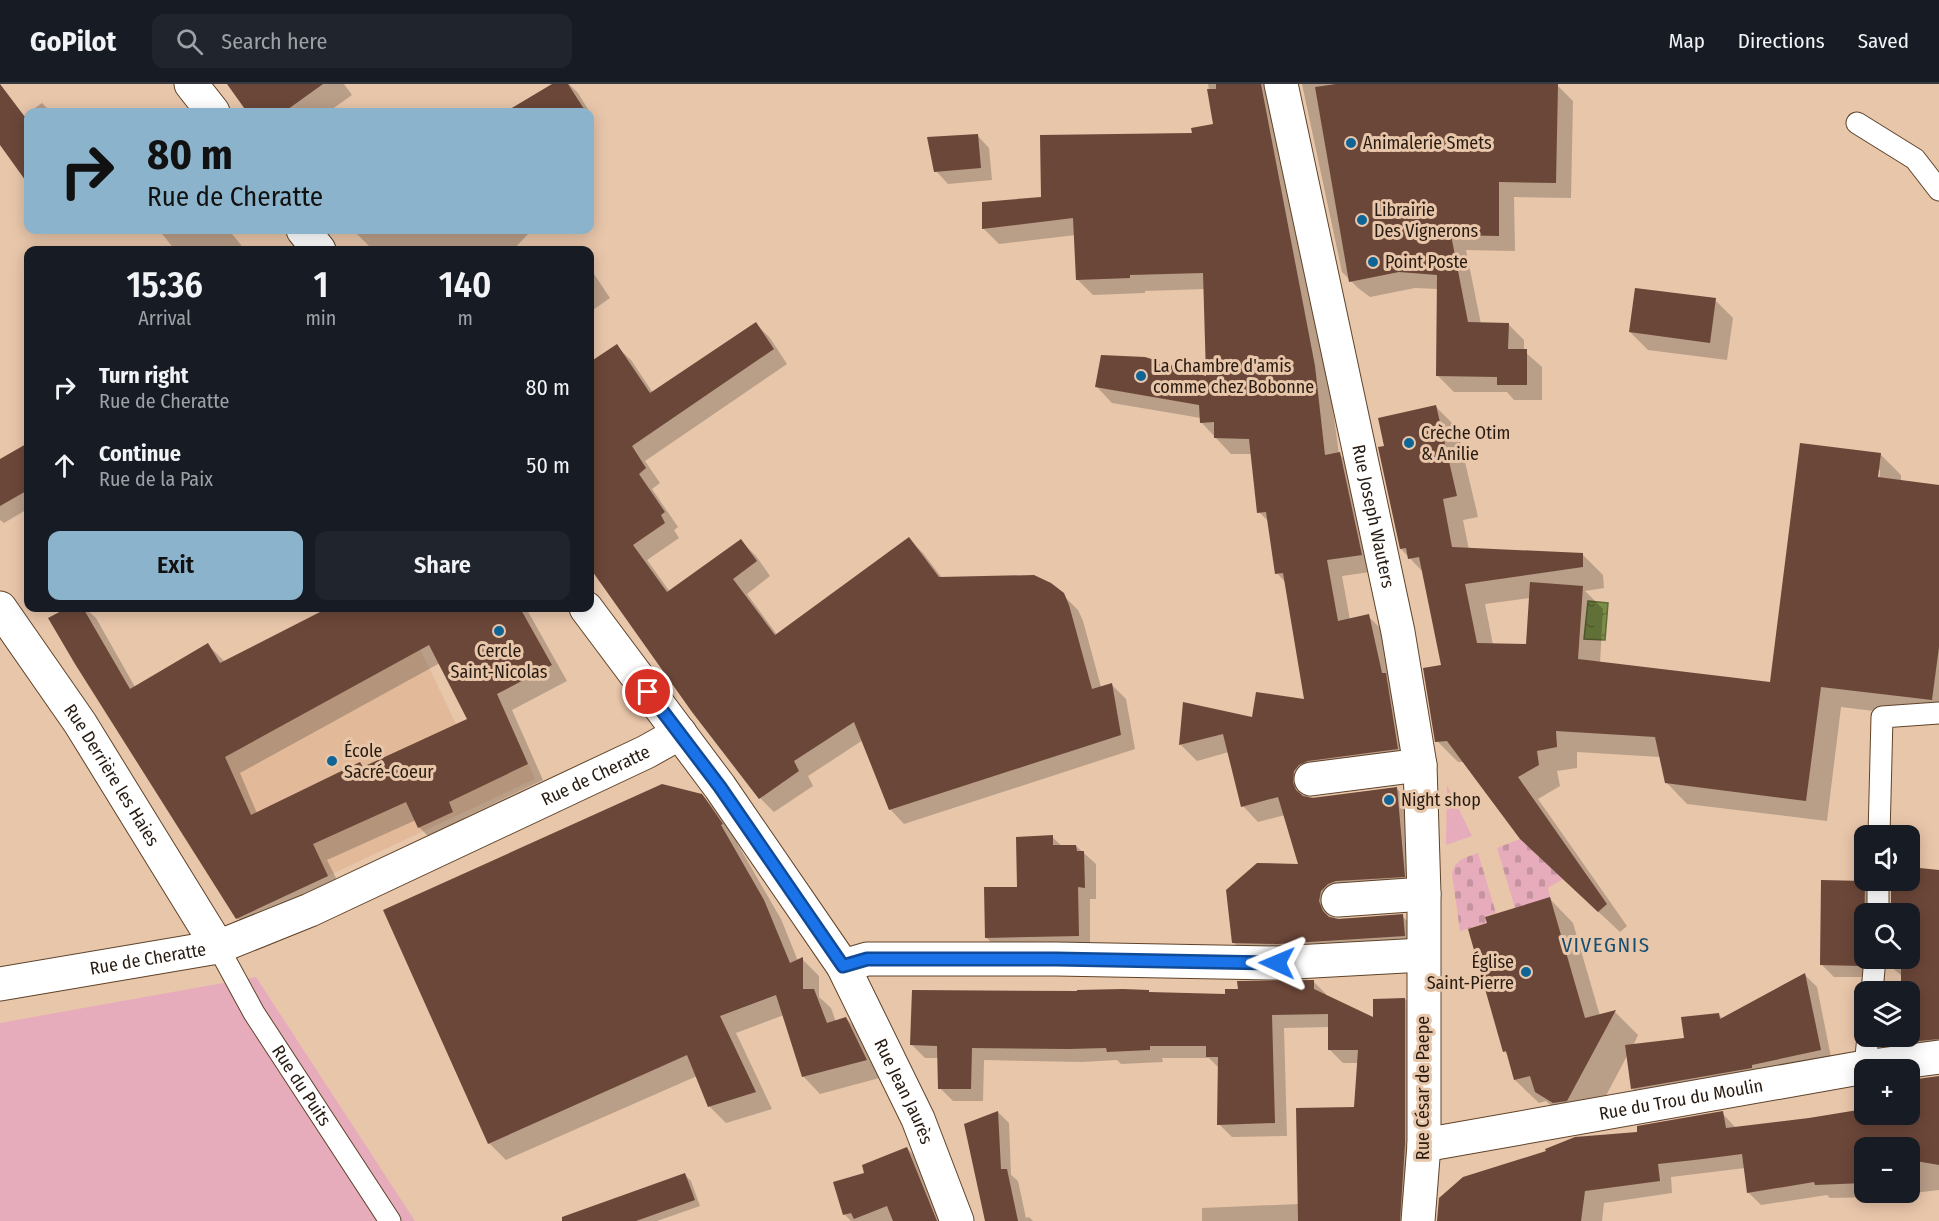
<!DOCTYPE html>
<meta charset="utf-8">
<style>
body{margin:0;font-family:"Fira Sans Condensed",sans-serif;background:#20242c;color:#f1f3f6;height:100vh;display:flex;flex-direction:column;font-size:22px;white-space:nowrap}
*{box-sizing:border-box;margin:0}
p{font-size:20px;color:#9ea1a6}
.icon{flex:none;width:33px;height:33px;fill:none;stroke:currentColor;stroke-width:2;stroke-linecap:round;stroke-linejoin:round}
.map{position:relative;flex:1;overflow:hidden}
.panel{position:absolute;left:24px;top:162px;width:570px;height:366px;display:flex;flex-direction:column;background:#171b24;border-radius:12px;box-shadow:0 3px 15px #0003}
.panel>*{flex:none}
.hud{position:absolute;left:24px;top:24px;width:570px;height:126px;border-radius:12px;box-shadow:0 3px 15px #0003;background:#8bb3cb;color:#111;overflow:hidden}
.tools{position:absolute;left:1854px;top:741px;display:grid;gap:12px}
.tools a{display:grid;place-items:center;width:66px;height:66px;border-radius:12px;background:#171b24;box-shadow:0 3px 15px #0003;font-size:30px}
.pin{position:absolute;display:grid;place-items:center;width:51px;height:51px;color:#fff;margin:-26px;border:3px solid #fff;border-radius:50%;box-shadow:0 2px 6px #0007}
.me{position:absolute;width:66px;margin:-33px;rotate:271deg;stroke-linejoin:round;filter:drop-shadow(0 0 4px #0008)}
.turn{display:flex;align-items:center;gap:21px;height:126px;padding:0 24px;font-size:27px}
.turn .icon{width:78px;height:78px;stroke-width:2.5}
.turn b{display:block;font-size:42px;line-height:51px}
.eta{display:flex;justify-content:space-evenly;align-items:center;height:102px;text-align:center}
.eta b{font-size:36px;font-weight:600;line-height:42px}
.button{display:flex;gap:12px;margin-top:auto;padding:12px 24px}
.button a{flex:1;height:69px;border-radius:12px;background:#8bb3cb;color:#111;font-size:24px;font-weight:600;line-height:69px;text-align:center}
.button a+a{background:#20242c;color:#f1f3f6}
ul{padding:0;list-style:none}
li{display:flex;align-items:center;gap:18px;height:78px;padding:0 24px}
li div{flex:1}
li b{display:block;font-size:22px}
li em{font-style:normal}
header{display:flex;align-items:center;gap:36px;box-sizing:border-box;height:84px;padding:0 30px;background:#171b24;border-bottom:2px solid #363941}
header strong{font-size:28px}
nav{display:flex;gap:33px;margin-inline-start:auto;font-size:21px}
.search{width:420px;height:54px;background:#20242c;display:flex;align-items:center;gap:15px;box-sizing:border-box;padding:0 21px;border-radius:12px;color:#9ea1a6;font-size:22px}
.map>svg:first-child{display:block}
.built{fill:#e2ba99}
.grass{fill:#e7acbc}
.cemetery{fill:url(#cemetery-stones)}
.water{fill:url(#water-ripples);stroke:#616b35;stroke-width:1.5}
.shadow{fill:#0003;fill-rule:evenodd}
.building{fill:#6b4739;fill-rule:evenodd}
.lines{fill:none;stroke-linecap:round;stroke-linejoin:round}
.lane-casing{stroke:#5f432a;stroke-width:23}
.street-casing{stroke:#5f432a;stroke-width:35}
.lane{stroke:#fff;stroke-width:21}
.street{stroke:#fff;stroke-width:33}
.route-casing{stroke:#114b97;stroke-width:15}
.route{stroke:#1a73e8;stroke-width:10}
.poi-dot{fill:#0f6596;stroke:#e8c6aa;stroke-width:2}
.labels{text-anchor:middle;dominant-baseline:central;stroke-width:6;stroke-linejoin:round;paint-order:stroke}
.poi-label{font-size:18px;fill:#281b11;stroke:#e8c6aa;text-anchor:start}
.street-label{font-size:18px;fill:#281b11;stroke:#e8c6aa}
.quarter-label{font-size:21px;letter-spacing:1.5px;fill:#184e70;stroke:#e8c6aa}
</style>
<header>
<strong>GoPilot</strong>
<div class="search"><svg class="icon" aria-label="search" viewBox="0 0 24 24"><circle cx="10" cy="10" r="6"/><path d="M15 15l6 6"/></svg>Search here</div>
<nav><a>Map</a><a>Directions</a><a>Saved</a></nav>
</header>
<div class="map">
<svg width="1939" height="1137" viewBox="0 0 1939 1137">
<defs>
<pattern id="cemetery-stones" width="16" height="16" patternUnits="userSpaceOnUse" patternTransform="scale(1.5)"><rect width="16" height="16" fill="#e7acbc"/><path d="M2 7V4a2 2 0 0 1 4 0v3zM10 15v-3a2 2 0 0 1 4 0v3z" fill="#c693a1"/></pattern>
<pattern id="water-ripples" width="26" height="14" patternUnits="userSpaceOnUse" patternTransform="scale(1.5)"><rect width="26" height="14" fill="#7a8d45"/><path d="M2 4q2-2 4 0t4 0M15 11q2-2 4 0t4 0" fill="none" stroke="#647238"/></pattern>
</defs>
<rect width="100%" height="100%" fill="#e8c6aa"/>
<path class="built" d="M 326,524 L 412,524 L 420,537 L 419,563 L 470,669 L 514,648 L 535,695 L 236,835 L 199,774 L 220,579 Z"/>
<path class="grass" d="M 1447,701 L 1472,752 L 1446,761 Z
M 256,893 L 415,1137 L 0,1137 L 0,939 Z"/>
<path class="cemetery" d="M 1520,755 L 1563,795 L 1548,804 L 1552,820 L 1532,826 L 1515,824 L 1497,764 Z
M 1478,769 L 1496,829 L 1485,832 L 1487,839 L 1460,847 L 1452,790 C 1455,775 1465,774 1478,769 Z"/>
<path class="water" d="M 1588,517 L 1608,519 L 1605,556 L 1584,555 Z"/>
<path class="shadow" d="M 229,0 L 344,0 L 352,11 L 328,28 L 249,28 Z
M 555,0 L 569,0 L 578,9 L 594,35 L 590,37 L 590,28 L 508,28 Z
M 1208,0 L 1288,0 L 1339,370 L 1356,386 L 1377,487 L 1342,492 L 1350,536 L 1368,532 L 1384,548 L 1413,680 L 1309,703 L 1308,714 L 1396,704 L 1412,720 L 1420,808 L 1337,823 L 1335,834 L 1335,835 L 1402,832 L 1418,848 L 1420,867 L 1250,875 L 1234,859 L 1300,781 L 1285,731 L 1258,738 L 1243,722 L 1229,668 L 1197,677 L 1181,661 L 1185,620 L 1253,635 L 1306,616 L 1286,499 L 1277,489 L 1270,439 L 1259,428 L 1253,370 L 1231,370 L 1201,338 L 1201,334 L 1112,319 L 1097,303 L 1208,294 L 1205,205 L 1145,207 L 1145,209 L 1093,211 L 1077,195 L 1076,151 L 999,160 L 983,144 L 1043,114 L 1215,42 Z
M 1302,0 L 1541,0 L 1557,1 L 1573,17 L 1571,114 L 1514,113 L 1515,167 L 1466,166 L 1481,240 L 1508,240 L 1524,256 L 1524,267 L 1542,283 L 1542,316 L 1514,316 L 1507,308 L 1454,308 L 1438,292 L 1438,205 L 1415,204 L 1370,213 L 1358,204 L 1342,188 Z
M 42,19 L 51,28 L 29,28 Z
M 28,29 L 28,97 L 0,59 L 0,50 Z
M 977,51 L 989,64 L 992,96 L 948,100 L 936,87 Z
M 159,146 L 229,146 L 245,166 L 175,166 Z
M 353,146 L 527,146 L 529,149 L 513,166 L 373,166 Z
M 590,184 L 610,214 L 590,228 Z
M 1715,216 L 1733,234 L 1727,276 L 1648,266 L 1630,248 Z
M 756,240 L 770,254 L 787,280 L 645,377 L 660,399 L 652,405 L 678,443 L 674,446 L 679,454 L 647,476 L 670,508 L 741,457 L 756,472 L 770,492 L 747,510 L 778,552 L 909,455 L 923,469 L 942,494 L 1063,511 L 1078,526 L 1083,537 L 1101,603 L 1112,601 L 1126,615 L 1135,665 L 904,740 L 890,725 L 863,656 L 808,692 L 813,702 L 774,728 L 760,714 L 694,628 L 590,479 L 590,279 L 616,262 L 631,276 L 653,309 Z
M 1436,323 L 1457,344 L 1478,433 L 1463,436 L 1469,466 L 1582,470 L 1603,491 L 1604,504 L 1585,507 L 1603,525 L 1600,579 L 1771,600 L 1880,370 L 1901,391 L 1901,397 L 1939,402 L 1939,635 L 1841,623 L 1827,737 L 1687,720 L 1666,698 L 1660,673 L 1577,668 L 1577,684 L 1557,687 L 1560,702 L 1538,715 L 1627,842 L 1620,848 L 1543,776 L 1464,678 L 1458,678 L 1437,657 L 1443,582 L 1424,489 L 1401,465 L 1386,363 ZM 1877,386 L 1880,386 L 1879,401 L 1876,400 ZM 1530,514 L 1527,561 L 1493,561 L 1485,520 Z
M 28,361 L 28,430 L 26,426 L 4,439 L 0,436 L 0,377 Z
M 70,524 L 85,524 L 96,534 L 135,603 L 208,561 L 225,578 L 329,524 L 526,524 L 567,597 L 512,626 L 543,696 L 464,734 L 468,744 L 435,759 L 419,743 L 416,736 L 327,776 L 343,808 L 253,850 L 237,834 L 50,534 ZM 440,579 L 469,636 L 257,729 L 240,689 Z
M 701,711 L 719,729 L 739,758 L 737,759 L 781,835 L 798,877 L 802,875 L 819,892 L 819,913 L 831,924 L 836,938 L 846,934 L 863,952 L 883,993 L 820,1010 L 803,992 L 784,931 L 736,949 L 772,1025 L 726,1039 L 709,1022 L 697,992 L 506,1076 L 489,1059 Z
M 1052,753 L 1062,762 L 1076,762 L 1096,780 L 1096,815 L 1090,815 L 1090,864 L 998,866 L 986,853 Z
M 1910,784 L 1928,786 L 1939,797 L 1939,968 L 1914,971 L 1902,959 L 1910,952 L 1910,908 L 1903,893 L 1889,881 L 1910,874 L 1910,830 L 1900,796 L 1910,796 Z
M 1865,798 L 1877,810 L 1878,830 L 1864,830 L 1864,874 L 1873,893 L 1834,893 L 1822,881 Z
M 1550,815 L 1573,839 L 1600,932 L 1615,928 L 1638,951 L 1633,962 L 1686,955 L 1719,931 L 1723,935 L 1805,891 L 1817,903 L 1832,978 L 1645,1017 L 1633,1005 L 1628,970 L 1591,1040 L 1561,1031 L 1546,1017 L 1539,1019 L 1515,996 L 1508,971 L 1504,967 Z
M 1313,897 L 1326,910 L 1326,913 L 1374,936 L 1405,915 L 1417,928 L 1412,1137 L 1202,1137 L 1202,1124 L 1299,1120 L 1356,1024 L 1359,979 L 1343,979 L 1330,966 L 1330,943 L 1284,944 L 1287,1052 L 1232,1053 L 1219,1040 L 1220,985 L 1209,974 L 1162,974 L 1163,978 L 1121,980 L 1117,976 L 1082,978 L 984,976 L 983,1017 L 953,1017 L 940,1004 L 939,974 L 925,974 L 912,961 L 1150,910 L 1226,911 Z
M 1939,993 L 1939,1106 L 1880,1113 L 1830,1114 L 1827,1111 L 1761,1121 L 1748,1108 L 1745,1084 L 1671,1093 L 1672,1109 L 1604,1119 L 1602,1137 L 1438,1137 L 1639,1049 L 1722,1029 L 1736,1044 L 1859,1028 L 1858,1017 L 1864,1017 L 1864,1030 L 1910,1030 L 1910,997 ZM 1864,1064 L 1910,1064 L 1910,1108 L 1864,1108 Z
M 998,1028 L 1009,1039 L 1011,1091 L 1018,1097 L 1026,1134 L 1029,1133 L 1033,1137 L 987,1137 L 966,1041 Z
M 907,1064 L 919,1077 L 943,1137 L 851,1137 L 845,1131 L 865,1090 Z
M 685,1091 L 691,1097 L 700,1122 L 657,1137 L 577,1137 Z"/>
<path class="building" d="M 0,0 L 28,37 L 28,100 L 0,61 Z
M 227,0 L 323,0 L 284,28 L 247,28 Z
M 552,0 L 568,0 L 586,28 L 505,28 Z
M 1216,0 L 1261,0 L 1315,282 L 1325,371 L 1340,368 L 1362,471 L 1327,476 L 1338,537 L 1369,530 L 1382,589 L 1386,589 L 1398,665 L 1308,677 L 1299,681 L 1294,687 L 1293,698 L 1296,706 L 1303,712 L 1313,714 L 1397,703 L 1405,793 L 1336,797 L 1328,800 L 1321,807 L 1319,817 L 1323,827 L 1329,833 L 1339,835 L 1403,830 L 1405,852 L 1277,860 L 1232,859 L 1226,806 L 1257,779 L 1298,780 L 1278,713 L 1241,723 L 1223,650 L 1179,661 L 1183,618 L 1252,633 L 1256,608 L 1304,615 L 1283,489 L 1275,490 L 1266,428 L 1257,429 L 1249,355 L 1214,354 L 1214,338 L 1200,339 L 1199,321 L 1095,303 L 1101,271 L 1145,273 L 1206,292 L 1203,189 L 1130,191 L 1130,194 L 1076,196 L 1073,134 L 982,145 L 982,118 L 1041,113 L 1040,51 L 1192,49 L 1191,44 L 1213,40 L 1207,5 L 1216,5 Z
M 1336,0 L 1558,0 L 1556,99 L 1499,98 L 1499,152 L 1451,151 L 1468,238 L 1509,239 L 1508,265 L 1527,265 L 1527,301 L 1497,301 L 1497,293 L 1436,292 L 1437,191 L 1399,188 L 1349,198 L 1315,3 Z
M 978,50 L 981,84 L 934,88 L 927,53 Z
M 1635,204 L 1716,214 L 1710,259 L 1629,248 Z
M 756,238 L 774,265 L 632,362 L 646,384 L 639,390 L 665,428 L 661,431 L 665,439 L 633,461 L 667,508 L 741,455 L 757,477 L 733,495 L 775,551 L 909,453 L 939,493 L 1034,491 L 1051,499 L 1064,509 L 1069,521 L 1092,605 L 1112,599 L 1121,651 L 889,726 L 854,638 L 794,677 L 799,687 L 759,715 L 692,628 L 590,484 L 590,278 L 617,260 L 650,309 Z
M 1436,321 L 1457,412 L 1443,415 L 1452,463 L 1583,469 L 1583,483 L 1465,500 L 1477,559 L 1526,560 L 1530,498 L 1583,502 L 1578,575 L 1770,598 L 1800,359 L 1881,369 L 1878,393 L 1939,401 L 1939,563 L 1932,616 L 1821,603 L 1806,717 L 1665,699 L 1655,653 L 1556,647 L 1557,663 L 1537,667 L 1539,681 L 1518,693 L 1607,820 L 1598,828 L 1520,755 L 1447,657 L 1435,658 L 1423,584 L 1441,581 L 1419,473 L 1408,475 L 1406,464 L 1400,465 L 1378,363 L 1384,362 L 1378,334 Z
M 28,359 L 28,406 L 0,422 L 0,375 Z
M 67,524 L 83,524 L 130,605 L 208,559 L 220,579 L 328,524 L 520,524 L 552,581 L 497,610 L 528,680 L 449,718 L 453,728 L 418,744 L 406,718 L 313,760 L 328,792 L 236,835 L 75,580 L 48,534 ZM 429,561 L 467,635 L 363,683 L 360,678 L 251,731 L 225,673 Z
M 662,700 L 702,710 L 705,714 L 723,740 L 721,741 L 764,816 L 790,879 L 803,873 L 803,905 L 814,905 L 827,939 L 846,933 L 867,976 L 802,993 L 776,911 L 720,932 L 756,1008 L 708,1023 L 687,971 L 488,1060 L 383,826 Z
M 1053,751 L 1053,761 L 1076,761 L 1077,767 L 1084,767 L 1085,804 L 1078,803 L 1079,852 L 985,854 L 984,803 L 1017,803 L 1016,753 Z
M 1910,783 L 1939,786 L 1939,955 L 1900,959 L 1900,952 L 1910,952 L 1910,908 L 1901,908 L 1901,882 L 1887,882 L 1888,874 L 1910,874 L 1910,830 L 1891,830 L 1891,797 L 1910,796 Z
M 1821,796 L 1865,797 L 1864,867 L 1862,882 L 1820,881 Z
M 1550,813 L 1585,934 L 1616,926 L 1567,1017 L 1553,1019 L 1535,1008 L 1530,992 L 1514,996 L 1506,967 L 1503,968 L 1468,845 L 1487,839 L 1485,833 Z
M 1805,889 L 1821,966 L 1752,981 L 1752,984 L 1631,1005 L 1625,961 L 1684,954 L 1681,933 L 1719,929 L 1720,935 Z
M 1314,896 L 1314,905 L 1373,933 L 1373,915 L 1405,914 L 1405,1060 L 1400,1137 L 1298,1137 L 1296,1024 L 1354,1023 L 1358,966 L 1328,966 L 1328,930 L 1272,931 L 1275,1039 L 1217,1041 L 1218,973 L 1206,973 L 1206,962 L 1150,962 L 1150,966 L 1107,968 L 1106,964 L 1068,965 L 972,964 L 971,1005 L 938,1005 L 937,962 L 910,961 L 912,906 L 1077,907 L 1077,906 L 1123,905 L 1149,906 L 1149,908 L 1225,910 L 1225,905 L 1238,905 L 1237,897 Z
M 1939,992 L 1939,1081 L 1910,1076 L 1910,1064 L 1864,1064 L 1864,1099 L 1815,1101 L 1814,1098 L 1747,1109 L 1742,1070 L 1703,1075 L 1658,1080 L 1660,1097 L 1585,1107 L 1581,1137 L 1437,1137 L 1439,1114 L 1463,1093 L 1546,1067 L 1545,1065 L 1575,1053 L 1637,1048 L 1637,1042 L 1723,1027 L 1726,1044 L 1809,1034 L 1858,1026 L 1857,1016 L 1864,1015 L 1864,1030 L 1910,1030 L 1910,996 Z
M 998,1027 L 1001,1085 L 1007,1085 L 1018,1137 L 985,1137 L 964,1040 Z
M 907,1063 L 937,1137 L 893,1137 L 887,1122 L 854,1135 L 851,1129 L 843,1131 L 833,1098 L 864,1089 L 862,1081 Z
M 685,1089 L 695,1116 L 636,1137 L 562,1137 L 562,1133 Z"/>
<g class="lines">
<defs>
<g id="lane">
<path d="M 1857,39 L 1915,75 L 1939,106"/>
<path d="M 1879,752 L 1882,633 L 1939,629"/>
<path d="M 1878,830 L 1878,796"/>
<path id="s1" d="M 218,863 L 254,929 L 390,1137"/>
<path d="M 1872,908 L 1875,874"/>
<path d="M 1865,983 L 1868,952"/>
</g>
<g id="street">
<path d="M 191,0 L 213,28"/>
<path id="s2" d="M 1281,0 L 1398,548 L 1420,681 L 1424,810 L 1424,1061 L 1418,1137"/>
<path d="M 303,146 L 319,166"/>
<path id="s3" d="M 0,524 L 80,639 L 218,863"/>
<path id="s4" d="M 586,524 L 720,703 L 843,882 L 918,1035 L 957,1137"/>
<path d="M 1311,695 L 1420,681"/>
<path d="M 1338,816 L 1424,810"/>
<path d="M 843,882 L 867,875 L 1056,875 L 1277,879 L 1423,871"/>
<path id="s5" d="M 0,900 L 218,863 L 310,826 L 646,668 L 680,649"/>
<path id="s6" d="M 1424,1061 L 1865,983 L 1939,973"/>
</g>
</defs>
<use href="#lane" class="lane-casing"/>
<use href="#street" class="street-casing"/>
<use href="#lane" class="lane"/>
<use href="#street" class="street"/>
</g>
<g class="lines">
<defs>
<path id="route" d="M 648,608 L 720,703 L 843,882 L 867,875 L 1056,875 L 1277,879"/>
</defs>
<use href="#route" class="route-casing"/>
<use href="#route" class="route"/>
</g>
<g class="poi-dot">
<circle cx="1351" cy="59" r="6"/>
<circle cx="1362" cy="136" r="6"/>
<circle cx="1373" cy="178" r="6"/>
<circle cx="1141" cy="292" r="6"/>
<circle cx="1409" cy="359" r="6"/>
<circle cx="499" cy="547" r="6"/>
<circle cx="332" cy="677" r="6"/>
<circle cx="1389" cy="716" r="6"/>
<circle cx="1526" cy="888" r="6"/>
</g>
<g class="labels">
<g class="poi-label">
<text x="1363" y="59">Animalerie Smets</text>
<text x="1374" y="126">Librairie<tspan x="1374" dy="21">Des Vignerons</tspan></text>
<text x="1385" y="178">Point Poste</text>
<text x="1153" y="282">La Chambre d'amis<tspan x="1153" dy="21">comme chez Bobonne</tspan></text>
<text x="1421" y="349">Crèche Otim<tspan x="1421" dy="21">&amp; Anilie</tspan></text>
<text x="499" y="567" text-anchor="middle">Cercle<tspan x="499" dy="21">Saint-Nicolas</tspan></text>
<text x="344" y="667">École<tspan x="344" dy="21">Sacré-Coeur</tspan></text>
<text x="1401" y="716">Night shop</text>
<text x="1514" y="878" text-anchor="end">Église<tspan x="1514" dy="21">Saint-Pierre</tspan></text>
</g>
<g class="street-label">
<text stroke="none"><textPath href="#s2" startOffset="442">Rue Joseph Wauters</textPath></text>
<text stroke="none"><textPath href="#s3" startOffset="201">Rue Derrière les Haies</textPath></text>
<text stroke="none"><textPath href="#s5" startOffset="636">Rue de Cheratte</textPath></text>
<text stroke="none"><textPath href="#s5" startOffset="150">Rue de Cheratte</textPath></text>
<text stroke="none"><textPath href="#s1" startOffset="162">Rue du Puits</textPath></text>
<text transform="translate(1423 1004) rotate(-90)">Rue César de Paepe</text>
<text stroke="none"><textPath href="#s4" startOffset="580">Rue Jean Jaurès</textPath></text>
<text stroke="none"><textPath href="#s6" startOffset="261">Rue du Trou du Moulin</textPath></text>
</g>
<g class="quarter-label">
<text x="1606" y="861">VIVEGNIS</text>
</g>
</g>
</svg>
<div class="tools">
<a><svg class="icon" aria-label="sound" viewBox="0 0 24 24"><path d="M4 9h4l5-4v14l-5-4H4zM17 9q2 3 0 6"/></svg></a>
<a><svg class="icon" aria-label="search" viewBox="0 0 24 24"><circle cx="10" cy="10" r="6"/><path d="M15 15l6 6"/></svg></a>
<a><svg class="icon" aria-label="layers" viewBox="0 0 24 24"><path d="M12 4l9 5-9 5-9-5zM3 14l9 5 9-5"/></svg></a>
<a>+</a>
<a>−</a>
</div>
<div class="pin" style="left:648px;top:608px;background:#d93025"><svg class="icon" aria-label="arrive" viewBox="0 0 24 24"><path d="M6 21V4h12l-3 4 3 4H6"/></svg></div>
<svg class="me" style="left:1277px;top:879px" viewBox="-20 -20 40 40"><path d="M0-17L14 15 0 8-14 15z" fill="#1a73e8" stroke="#fff" stroke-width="4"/></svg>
<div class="hud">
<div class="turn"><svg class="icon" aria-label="right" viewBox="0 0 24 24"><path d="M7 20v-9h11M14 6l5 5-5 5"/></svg><div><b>80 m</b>Rue de Cheratte</div></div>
</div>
<section class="panel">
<div class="eta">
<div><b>15:36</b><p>Arrival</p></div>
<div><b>1</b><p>min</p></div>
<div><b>140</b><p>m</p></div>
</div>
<ul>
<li><svg class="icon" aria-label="right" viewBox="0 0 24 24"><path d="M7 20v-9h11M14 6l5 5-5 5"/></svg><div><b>Turn right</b><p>Rue de Cheratte</p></div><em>80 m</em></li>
<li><svg class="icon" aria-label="ahead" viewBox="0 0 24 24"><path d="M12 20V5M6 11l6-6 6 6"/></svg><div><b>Continue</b><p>Rue de la Paix</p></div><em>50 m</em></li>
</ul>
<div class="button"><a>Exit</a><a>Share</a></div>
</section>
</div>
